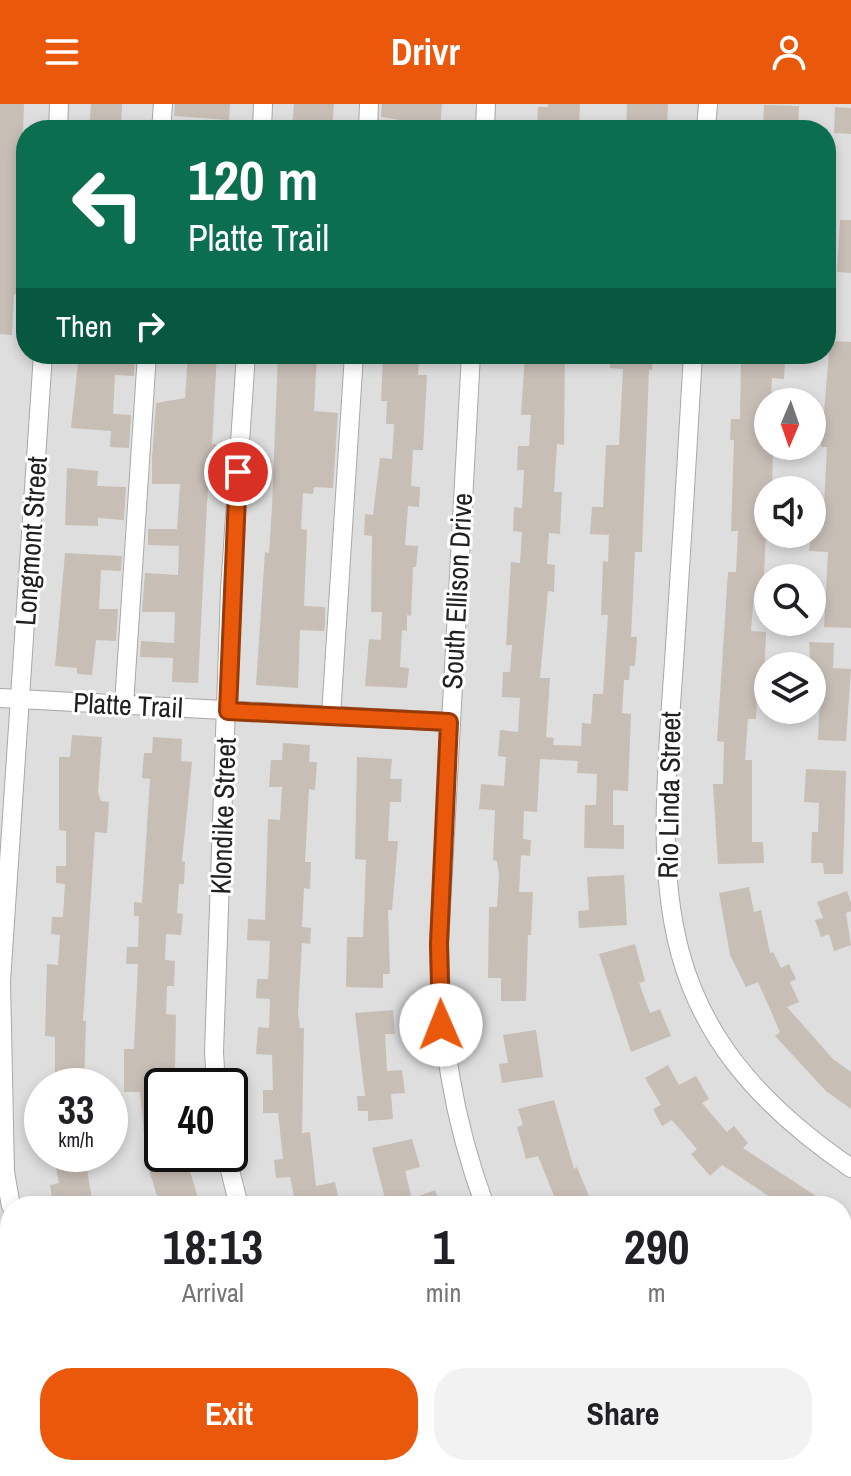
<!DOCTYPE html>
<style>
body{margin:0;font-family:"Archivo Narrow",sans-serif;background:#f2f2f2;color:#202124;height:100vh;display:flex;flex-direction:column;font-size:30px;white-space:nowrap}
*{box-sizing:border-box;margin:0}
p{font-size:26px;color:#757577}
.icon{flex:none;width:44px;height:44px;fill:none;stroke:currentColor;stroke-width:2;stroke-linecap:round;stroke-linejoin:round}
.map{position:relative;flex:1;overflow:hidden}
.side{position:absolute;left:0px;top:1092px;width:852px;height:280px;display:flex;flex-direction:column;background:#fff;border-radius:32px 32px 0 0;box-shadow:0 4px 12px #0003}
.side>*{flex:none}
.guide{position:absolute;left:16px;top:16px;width:820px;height:244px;border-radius:32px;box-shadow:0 4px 12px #0003;background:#0b6e4f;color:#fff;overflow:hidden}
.needle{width:52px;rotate:182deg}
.tools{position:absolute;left:754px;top:284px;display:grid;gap:16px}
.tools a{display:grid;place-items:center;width:72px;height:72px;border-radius:50%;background:#fff;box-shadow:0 4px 12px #0003;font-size:40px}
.speed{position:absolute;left:24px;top:964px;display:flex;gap:16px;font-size:40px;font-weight:700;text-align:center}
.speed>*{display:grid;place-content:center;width:104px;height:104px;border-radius:50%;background:#fff;box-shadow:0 4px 12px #0003;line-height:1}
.speed small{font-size:20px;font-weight:400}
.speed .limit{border:4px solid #111;border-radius:12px;background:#fff;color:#111}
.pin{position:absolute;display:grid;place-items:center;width:68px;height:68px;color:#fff;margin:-34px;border:4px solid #fff;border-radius:50%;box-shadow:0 2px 8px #0007}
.me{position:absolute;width:88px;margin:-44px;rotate:359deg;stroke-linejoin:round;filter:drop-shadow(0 0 6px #0008)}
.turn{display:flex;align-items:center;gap:28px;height:168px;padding:0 40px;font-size:36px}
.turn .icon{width:104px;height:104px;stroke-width:2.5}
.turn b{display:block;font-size:56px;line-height:68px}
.then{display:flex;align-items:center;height:76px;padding:0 40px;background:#0003;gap:16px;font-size:30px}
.eta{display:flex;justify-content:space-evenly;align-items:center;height:136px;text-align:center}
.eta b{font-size:48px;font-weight:800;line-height:56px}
.button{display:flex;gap:16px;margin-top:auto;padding:16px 40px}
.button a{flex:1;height:92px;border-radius:32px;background:#ea580c;color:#fff;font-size:32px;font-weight:800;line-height:92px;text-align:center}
.button a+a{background:#f2f2f2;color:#202124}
header{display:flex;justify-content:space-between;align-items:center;height:104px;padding:0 40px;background:#ea580c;color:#fff;font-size:36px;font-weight:800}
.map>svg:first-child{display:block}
.residential{fill:#dfdede;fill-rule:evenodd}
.building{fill:#c7beb6}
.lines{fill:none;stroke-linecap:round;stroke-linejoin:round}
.minor-casing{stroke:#a8a8a8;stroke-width:20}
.minor{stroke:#fff;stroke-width:18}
.route-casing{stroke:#983908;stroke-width:20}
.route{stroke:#ea580c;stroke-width:14}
.labels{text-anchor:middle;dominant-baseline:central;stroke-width:6;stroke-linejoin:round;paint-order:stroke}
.street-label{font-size:28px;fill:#212121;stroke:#fff}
</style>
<header><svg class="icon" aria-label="menu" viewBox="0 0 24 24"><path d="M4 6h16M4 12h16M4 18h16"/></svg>Drivr<svg class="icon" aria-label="person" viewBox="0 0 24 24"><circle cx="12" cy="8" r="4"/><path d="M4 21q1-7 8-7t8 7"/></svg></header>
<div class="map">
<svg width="851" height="1372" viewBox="0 0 851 1372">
<rect width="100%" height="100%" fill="#f2efe8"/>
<path class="residential" d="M 0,0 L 851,0 L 851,1372 L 0,1372 ZM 26,26 L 826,26 L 826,250 L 26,250 ZM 768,298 L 812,298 L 812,342 L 768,342 ZM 768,386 L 812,386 L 812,430 L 768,430 ZM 768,474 L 812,474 L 812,518 L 768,518 ZM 768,562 L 812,562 L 812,606 L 768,606 ZM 42,982 L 110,982 L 110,1050 L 42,1050 ZM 162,982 L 230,982 L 230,1050 L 162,1050 ZM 10,1102 L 842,1102 L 842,1362 L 10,1362 Z"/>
<path class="building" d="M 0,0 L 24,0 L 21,78 L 26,78 L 26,128 L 21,128 L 19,191 L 14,190 L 12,231 L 0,230 Z
M 91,0 L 122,0 L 121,26 L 89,26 Z
M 175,0 L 230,0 L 229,16 L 174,12 Z
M 294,0 L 334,0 L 332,26 L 292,26 Z
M 382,0 L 442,0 L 440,26 L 405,24 L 406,17 L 381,13 Z
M 548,0 L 580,0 L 579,26 L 537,26 L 538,3 L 548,3 Z
M 627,0 L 668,0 L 667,26 L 626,26 Z
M 764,1 L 799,2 L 798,26 L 763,26 Z
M 835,3 L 851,4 L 851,30 L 834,29 Z
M 840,116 L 851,116 L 851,169 L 837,168 Z
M 830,237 L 851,238 L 851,524 L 824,523 L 828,448 L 809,447 L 812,420 L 823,421 L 827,343 L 821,343 Z
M 79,250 L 135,250 L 134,272 L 115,271 L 113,310 L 131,311 L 129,344 L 110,343 L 111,327 L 71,324 Z
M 188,250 L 217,250 L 212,340 L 216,340 L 215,362 L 209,361 L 198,579 L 172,578 L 173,554 L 140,553 L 141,537 L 174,539 L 175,508 L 142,508 L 145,469 L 178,471 L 179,442 L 148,441 L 148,425 L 177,425 L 180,380 L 152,380 L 152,355 L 156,299 L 185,294 Z
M 278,250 L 317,250 L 314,307 L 338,309 L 333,384 L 314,383 L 313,390 L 303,389 L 301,425 L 307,426 L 304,502 L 325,503 L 325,522 L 324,527 L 300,526 L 298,584 L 256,581 L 265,448 L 269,449 L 272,403 Z
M 525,250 L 565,250 L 564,341 L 557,340 L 554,388 L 562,388 L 560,430 L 549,429 L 547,460 L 555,461 L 554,488 L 548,487 L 540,574 L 550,574 L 546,633 L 554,634 L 553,641 L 581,642 L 582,619 L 591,620 L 593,590 L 603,590 L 608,511 L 601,511 L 603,457 L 608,458 L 609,431 L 590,430 L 592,403 L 603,403 L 606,341 L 619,341 L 623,265 L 610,264 L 611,250 L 653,250 L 652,266 L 649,266 L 642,448 L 635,448 L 631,533 L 637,533 L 635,562 L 630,562 L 629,576 L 624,576 L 622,609 L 631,610 L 628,687 L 613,686 L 613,721 L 624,721 L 624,745 L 584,744 L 585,701 L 596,701 L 597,670 L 577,669 L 578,657 L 540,655 L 537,708 L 524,707 L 523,735 L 531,736 L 530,752 L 521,751 L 519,788 L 533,788 L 531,831 L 528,831 L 526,897 L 501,897 L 501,874 L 488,874 L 489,803 L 497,803 L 499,772 L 497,757 L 493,756 L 495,706 L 479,705 L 481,680 L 504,682 L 506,653 L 498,652 L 500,626 L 518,628 L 520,594 L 502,593 L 503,568 L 510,568 L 512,541 L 506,541 L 511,458 L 520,459 L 522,428 L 513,427 L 514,403 L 522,404 L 524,366 L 517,366 L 518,342 L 529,342 L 531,311 L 521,311 Z
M 741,250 L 778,250 L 777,256 L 785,256 L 784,275 L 772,274 L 771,298 L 768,298 L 768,345 L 773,345 L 772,386 L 768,386 L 763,490 L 754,489 L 751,527 L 766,528 L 764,576 L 758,575 L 756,615 L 748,615 L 745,656 L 752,656 L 752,738 L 763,738 L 764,759 L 718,760 L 713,680 L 723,680 L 724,638 L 717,637 L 728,468 L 736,468 L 738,427 L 731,427 L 734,336 L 730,336 L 731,315 L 740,315 Z
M 383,253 L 419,255 L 418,271 L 427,271 L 423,346 L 413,346 L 411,382 L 420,383 L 419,403 L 408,402 L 405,441 L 418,442 L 416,463 L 413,463 L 411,512 L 407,511 L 407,527 L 402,526 L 400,563 L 409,564 L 407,584 L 365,582 L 369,535 L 381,536 L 382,508 L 371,508 L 372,432 L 364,431 L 365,410 L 373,411 L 380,354 L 392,355 L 394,320 L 386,320 L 387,297 L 381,297 Z
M 67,364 L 98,367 L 97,382 L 126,383 L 124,416 L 98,414 L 98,422 L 65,421 Z
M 65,449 L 122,452 L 121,467 L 101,466 L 99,505 L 118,505 L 116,537 L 96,536 L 92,571 L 77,570 L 77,564 L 55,562 Z
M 809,538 L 834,539 L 833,564 L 851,565 L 846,637 L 818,636 L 820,588 L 812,588 Z
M 72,631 L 102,633 L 98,688 L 101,697 L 109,698 L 107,729 L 95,728 L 83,917 L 86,917 L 84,982 L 55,982 L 55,933 L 45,932 L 47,860 L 58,861 L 60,831 L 51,830 L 52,813 L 63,813 L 65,780 L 56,779 L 56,762 L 66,762 L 66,727 L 59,726 L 59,653 L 70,653 Z
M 153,633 L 182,635 L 181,657 L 192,658 L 182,757 L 185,758 L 184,780 L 179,780 L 177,809 L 183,810 L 181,831 L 166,830 L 165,856 L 175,857 L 174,882 L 167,882 L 166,910 L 176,911 L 175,964 L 164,964 L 162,1055 L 185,1050 L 198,1094 L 170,1102 L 160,1102 L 147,1059 L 140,988 L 124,988 L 124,945 L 134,945 L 138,860 L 126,860 L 127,843 L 138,843 L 139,812 L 134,812 L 134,798 L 142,799 L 150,675 L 142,674 L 144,649 L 152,649 Z
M 283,639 L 310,641 L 309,658 L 317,658 L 315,686 L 309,685 L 305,758 L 311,758 L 310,785 L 304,784 L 302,823 L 311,824 L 310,840 L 302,839 L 298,909 L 300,924 L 304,924 L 302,1029 L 310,1028 L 316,1082 L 335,1078 L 340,1102 L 296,1102 L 290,1073 L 276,1074 L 274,1056 L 283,1055 L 278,1009 L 263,1009 L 263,986 L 273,986 L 272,951 L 256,950 L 258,923 L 269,924 L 270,895 L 256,894 L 257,875 L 268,875 L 270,837 L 247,836 L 248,815 L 265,816 L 268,715 L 280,716 L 282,683 L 269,683 L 271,656 L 282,656 Z
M 357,653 L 392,655 L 390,675 L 402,675 L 401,698 L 390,698 L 388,737 L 398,737 L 392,806 L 388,806 L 390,870 L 383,870 L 383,884 L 346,883 L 347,833 L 363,833 L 366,756 L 355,755 Z
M 806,665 L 846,667 L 843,770 L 824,770 L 823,759 L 811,759 L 812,728 L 818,728 L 819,699 L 804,698 Z
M 624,771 L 627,821 L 579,824 L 578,807 L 589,806 L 587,773 Z
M 749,783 L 754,808 L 761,806 L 770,849 L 773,848 L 781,864 L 789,860 L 796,875 L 790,878 L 799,898 L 787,903 L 833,955 L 851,968 L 851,1005 L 826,987 L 775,932 L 780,928 L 758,878 L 746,883 L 730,851 L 719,789 Z
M 847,787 L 851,799 L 851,807 L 846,809 L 851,841 L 834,847 L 829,830 L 821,833 L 815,816 L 823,814 L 817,798 Z
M 635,840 L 645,877 L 639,879 L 650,909 L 660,905 L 671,932 L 631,948 L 599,850 Z
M 393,906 L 395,930 L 385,930 L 387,967 L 402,966 L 405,989 L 391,990 L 393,1015 L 368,1017 L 368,1007 L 358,1007 L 357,992 L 365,992 L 355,909 Z
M 536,926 L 543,973 L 502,979 L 499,960 L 508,959 L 503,931 Z
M 668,961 L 679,981 L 696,972 L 709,995 L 702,999 L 727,1028 L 734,1022 L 748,1039 L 743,1044 L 831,1102 L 764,1102 L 770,1093 L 722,1061 L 710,1072 L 691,1050 L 697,1045 L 672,1016 L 662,1022 L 653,1005 L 661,1001 L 645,974 Z
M 554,996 L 574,1065 L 577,1063 L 593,1102 L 558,1102 L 538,1052 L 526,1055 L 517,1023 L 523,1021 L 518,1005 Z
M 412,1035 L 420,1063 L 405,1067 L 412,1095 L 435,1086 L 441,1102 L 387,1102 L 372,1044 Z
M 85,1053 L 92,1095 L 53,1101 L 50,1081 L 59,1079 L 55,1058 Z"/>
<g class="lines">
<defs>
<path id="minor" d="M 58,26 L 59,0
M 161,26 L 163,0
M 262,26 L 263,0
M 368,26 L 369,0
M 485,26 L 486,0
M 706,26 L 708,0
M 471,250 L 439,840 C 441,935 452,1012 485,1102
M 693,250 C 687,353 681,455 674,558 C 658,784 643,922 851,1064
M 0,594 L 449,618
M 124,601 L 147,250
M 331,612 L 354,250
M 216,982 L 214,948 L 230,486 L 246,250
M 226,1050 L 239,1102
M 11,1102 L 5,1068 L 1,877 L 43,250
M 693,1362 L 705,1372
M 507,1372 L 521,1362"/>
</defs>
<use href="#minor" class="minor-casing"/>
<use href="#minor" class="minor"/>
</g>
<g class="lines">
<defs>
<path id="route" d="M 238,368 L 228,607 L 449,618 L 439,840 L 441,921"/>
</defs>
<use href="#route" class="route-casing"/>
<use href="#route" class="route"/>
</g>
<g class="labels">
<g class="street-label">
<text transform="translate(31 437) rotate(-86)">Longmont Street</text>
<text transform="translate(457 487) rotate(-87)">South Ellison Drive</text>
<text transform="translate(128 601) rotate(3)">Platte Trail</text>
<text transform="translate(669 691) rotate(-89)">Rio Linda Street</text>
<text transform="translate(223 712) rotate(-88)">Klondike Street</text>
</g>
</g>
</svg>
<div class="tools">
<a><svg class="needle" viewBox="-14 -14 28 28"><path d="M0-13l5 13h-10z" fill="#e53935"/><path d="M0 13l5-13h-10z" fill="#757577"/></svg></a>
<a><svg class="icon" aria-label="sound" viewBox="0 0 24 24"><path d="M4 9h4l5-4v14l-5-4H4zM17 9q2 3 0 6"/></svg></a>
<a><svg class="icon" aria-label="search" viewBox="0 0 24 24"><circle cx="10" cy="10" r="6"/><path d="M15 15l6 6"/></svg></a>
<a><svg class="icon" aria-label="layers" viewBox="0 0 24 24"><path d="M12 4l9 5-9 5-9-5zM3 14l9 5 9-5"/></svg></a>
</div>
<div class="speed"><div>33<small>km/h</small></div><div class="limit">40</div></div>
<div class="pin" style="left:238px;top:368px;background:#d93025"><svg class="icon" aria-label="arrive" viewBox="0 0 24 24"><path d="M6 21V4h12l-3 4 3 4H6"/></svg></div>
<svg class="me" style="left:441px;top:921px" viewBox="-20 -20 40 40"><circle r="19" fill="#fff"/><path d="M0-13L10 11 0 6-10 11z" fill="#ea580c"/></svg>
<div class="guide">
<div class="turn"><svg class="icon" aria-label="left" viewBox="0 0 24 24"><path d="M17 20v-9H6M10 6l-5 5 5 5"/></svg><div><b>120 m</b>Platte Trail</div></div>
<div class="then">Then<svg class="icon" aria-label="right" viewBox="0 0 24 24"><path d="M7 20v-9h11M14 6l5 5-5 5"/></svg></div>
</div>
<section class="side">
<div class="eta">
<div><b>18:13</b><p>Arrival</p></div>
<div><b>1</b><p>min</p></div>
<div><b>290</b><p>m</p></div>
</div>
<div class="button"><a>Exit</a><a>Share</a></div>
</section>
</div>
